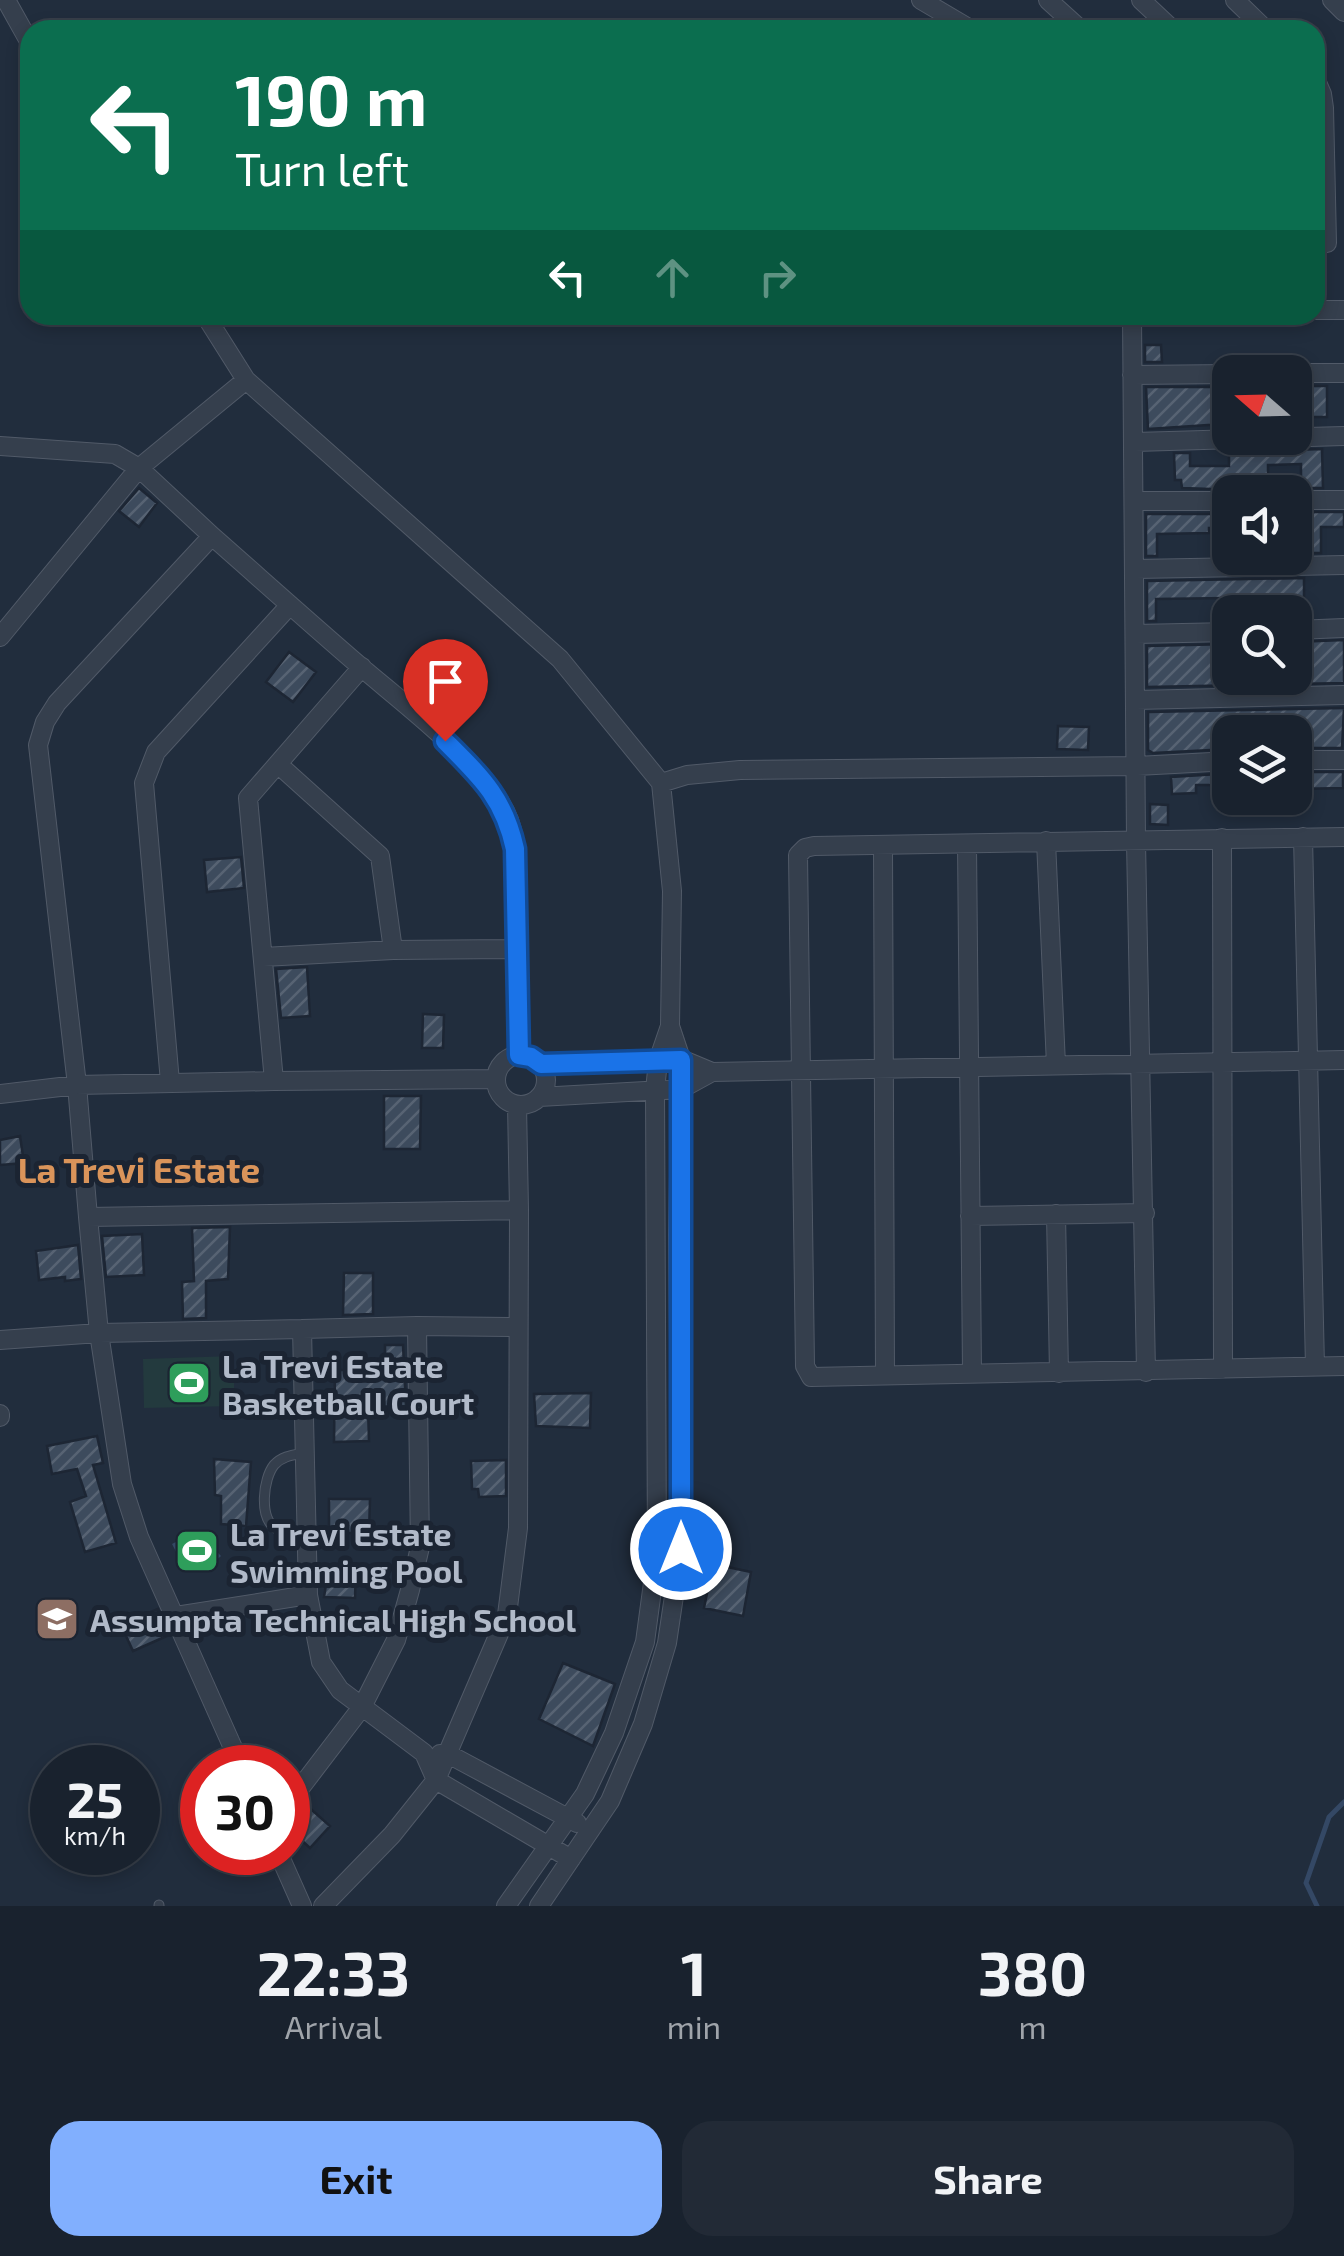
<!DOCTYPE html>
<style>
body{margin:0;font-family:"Exo 2",sans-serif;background:#222a36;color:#f1f3f6;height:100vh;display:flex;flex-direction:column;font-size:38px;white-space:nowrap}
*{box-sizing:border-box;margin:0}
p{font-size:32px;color:#9fa4aa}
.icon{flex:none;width:55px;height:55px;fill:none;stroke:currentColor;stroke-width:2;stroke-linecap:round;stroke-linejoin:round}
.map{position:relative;height:1906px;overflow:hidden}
.sheet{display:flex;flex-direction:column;background:#19222e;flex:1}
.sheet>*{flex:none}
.top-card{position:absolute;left:20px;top:20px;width:1305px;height:305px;border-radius:30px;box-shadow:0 5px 15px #0003,0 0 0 2px #373f4a;background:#0b6e4f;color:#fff;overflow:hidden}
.needle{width:65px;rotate:290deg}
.tools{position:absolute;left:1212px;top:355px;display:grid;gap:20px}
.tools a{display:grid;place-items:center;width:100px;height:100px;border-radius:20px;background:#19222e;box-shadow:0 5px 15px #0003,0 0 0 2px #373f4a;font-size:50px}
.speed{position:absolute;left:30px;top:1745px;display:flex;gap:20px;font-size:50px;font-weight:700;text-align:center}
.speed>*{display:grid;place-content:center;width:130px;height:130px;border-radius:50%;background:#19222e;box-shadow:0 5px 15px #0003,0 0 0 2px #373f4a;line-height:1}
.speed small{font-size:25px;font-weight:400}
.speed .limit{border:15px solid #d22;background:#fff;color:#111}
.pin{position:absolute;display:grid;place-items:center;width:85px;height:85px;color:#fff;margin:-102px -42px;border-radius:50% 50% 50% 0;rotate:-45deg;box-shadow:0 0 10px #0007}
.pin .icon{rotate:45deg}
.me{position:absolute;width:110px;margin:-55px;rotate:0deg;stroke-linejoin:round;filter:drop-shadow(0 0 8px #0008)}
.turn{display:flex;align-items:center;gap:35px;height:210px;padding:0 50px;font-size:45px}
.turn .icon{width:130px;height:130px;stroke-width:2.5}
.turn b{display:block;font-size:70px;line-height:85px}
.lanes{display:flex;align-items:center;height:95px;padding:0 50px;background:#0003;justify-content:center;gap:50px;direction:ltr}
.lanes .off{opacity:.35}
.eta{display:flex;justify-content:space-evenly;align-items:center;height:170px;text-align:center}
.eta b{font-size:60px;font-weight:700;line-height:70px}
.primary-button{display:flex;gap:20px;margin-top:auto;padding:20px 50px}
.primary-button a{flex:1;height:115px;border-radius:30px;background:#81affe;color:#111;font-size:40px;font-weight:700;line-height:115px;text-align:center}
.primary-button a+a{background:#222a36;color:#f1f3f6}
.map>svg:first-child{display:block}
.pitch{fill:#233a3e}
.water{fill:#344865}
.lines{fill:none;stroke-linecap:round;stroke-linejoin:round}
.stream{stroke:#344865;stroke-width:5}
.building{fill:url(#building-hatch);stroke:#1d2634;stroke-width:2.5}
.lane-casing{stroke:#515a68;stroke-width:11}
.street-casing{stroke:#515a68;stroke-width:20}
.lane{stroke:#353f4d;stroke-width:9}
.street{stroke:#353f4d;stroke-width:18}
.route-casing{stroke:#114b97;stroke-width:25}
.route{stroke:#1a73e8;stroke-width:18}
.labels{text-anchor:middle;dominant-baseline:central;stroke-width:10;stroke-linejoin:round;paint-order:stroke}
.poi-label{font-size:32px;font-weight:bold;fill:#b1bac9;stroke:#1b2432;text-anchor:start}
.neighbourhood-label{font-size:35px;font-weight:bold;fill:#da945a;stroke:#1b2432}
</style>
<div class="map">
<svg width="1344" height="1906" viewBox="0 0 1344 1906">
<defs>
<pattern id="building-hatch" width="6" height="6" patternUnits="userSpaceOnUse" patternTransform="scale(2.5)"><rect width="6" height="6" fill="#3d4b5d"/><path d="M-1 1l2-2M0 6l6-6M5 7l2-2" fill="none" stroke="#576373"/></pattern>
</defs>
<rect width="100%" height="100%" fill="#212d3d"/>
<path class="pitch" d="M 234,1356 L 234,1406 L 144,1408 L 143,1359 Z"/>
<path class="water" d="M 197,1531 L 221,1556 L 213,1563 L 206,1562 L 186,1571 L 172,1544 Z"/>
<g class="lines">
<path class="stream" d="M 1317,1906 L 1306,1883 L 1329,1817 L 1344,1802"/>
</g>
<path class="building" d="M 1145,345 L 1161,345 L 1162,362 L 1145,362 Z
M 1295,386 L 1327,386 L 1327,417 L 1309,417 L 1310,403 L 1295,403 Z
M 1146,387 L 1216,387 L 1216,406 L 1223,406 L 1223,424 L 1148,429 Z
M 1322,449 L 1323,488 L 1301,488 L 1301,464 L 1268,465 L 1268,491 L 1182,488 L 1181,480 L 1175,480 L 1174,453 L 1190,453 L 1190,466 L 1229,466 L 1229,452 Z
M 139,488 L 157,503 L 139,527 L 119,511 Z
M 1295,512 L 1344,512 L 1344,527 L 1321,527 L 1321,553 L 1295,553 Z
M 1146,514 L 1228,514 L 1229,528 L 1209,528 L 1209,533 L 1157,534 L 1157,556 L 1146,556 Z
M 1304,578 L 1304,612 L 1227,612 L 1227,598 L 1156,599 L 1156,621 L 1147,621 L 1147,581 Z
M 1344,640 L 1344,683 L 1147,687 L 1147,646 L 1230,644 L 1230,678 L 1295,678 L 1295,642 Z
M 289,652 L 316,672 L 293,702 L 266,682 Z
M 1344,708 L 1342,748 L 1312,748 L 1312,732 L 1277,732 L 1277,725 L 1246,726 L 1247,732 L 1230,732 L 1230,749 L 1153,753 L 1148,750 L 1148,712 Z
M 1058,726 L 1089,727 L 1088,750 L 1057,749 Z
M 1295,772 L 1343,772 L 1343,788 L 1295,789 Z
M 1219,774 L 1220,785 L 1196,785 L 1196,793 L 1172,794 L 1171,777 Z
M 1150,804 L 1168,805 L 1168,825 L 1150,824 Z
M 241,857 L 244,888 L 207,892 L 204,860 Z
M 307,967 L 310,1016 L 281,1018 L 276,969 Z
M 423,1014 L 444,1015 L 443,1048 L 422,1048 Z
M 384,1096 L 421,1096 L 420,1149 L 384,1149 Z
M 20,1136 L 24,1163 L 0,1165 L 0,1140 Z
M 230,1227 L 228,1279 L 206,1281 L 206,1318 L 183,1319 L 182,1282 L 194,1281 L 192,1228 Z
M 142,1234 L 144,1275 L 106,1277 L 102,1236 Z
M 78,1245 L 81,1279 L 65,1281 L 65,1277 L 39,1280 L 36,1251 Z
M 344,1273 L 373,1273 L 373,1314 L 343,1315 Z
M 385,1345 L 403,1345 L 406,1406 L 368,1407 L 369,1441 L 334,1442 L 335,1370 L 385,1370 Z
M 591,1393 L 590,1428 L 536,1426 L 534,1394 Z
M 97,1436 L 103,1463 L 93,1465 L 116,1543 L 85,1552 L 70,1502 L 86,1496 L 77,1469 L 52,1474 L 47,1446 Z
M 214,1459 L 251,1462 L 246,1526 L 221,1524 L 221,1496 L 215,1495 Z
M 506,1460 L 506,1496 L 479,1497 L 478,1489 L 472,1489 L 471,1461 Z
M 329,1499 L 370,1499 L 369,1533 L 329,1533 Z
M 713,1564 L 751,1572 L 743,1616 L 704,1608 Z
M 329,1566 L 356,1567 L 355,1598 L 324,1597 Z
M 158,1609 L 169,1635 L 133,1651 L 121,1625 Z
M 563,1663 L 615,1684 L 593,1746 L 539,1719 Z
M 304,1803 L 330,1826 L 310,1848 L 288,1828 L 288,1822 Z"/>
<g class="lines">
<defs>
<path id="lane" d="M 304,1453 C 293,1455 282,1456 274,1465 C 263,1479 259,1517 275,1528 C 284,1534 297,1536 307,1536
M 159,1905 L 159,1906"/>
<path id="street" d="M 6,0 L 30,43
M 921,0 L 972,30
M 1048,0 L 1081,30
M 1141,0 L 1173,30
M 1235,0 L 1266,30
M 1332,0 L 1344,12
M 1315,78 L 1322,94 L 1324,108 L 1327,243
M 1315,310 L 1344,310
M 205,315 L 246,380 L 560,659 L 661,783 L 672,891 L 670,1026 L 658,1061 L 655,1090 L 657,1553 L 645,1642 L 614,1733 L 585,1794 L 506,1906
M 1132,315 L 1136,841 L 1146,1372
M 1295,373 L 1344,373
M 1132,375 L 1230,374
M 1135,442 L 1344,436
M 0,446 L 115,454 L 139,468 L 212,536
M 1295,500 L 1344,500
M 1135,501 L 1230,501
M 1136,569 L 1344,565
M 1295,630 L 1344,628
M 1136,634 L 1230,632
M 0,637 L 139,468 L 246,380
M 1136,700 L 1344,695
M 1295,760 L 1344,760
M 279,765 L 380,856 L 393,950
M 661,783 L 687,775 L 740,770 L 1137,766 L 1230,761
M 1303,837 L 1315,1367
M 1344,837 L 814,846 L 805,848 L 798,855 L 805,1366 L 811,1377 L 1344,1366
M 1222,838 L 1223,1369
M 1046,841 L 1056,1065
M 967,845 L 972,1372
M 883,846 L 885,1375
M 515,949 L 519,1055
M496 1080a25 25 0 1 1 50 0a25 25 0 1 1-50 0Z
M 541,1064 L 681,1059 L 712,1072 L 1344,1060
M 274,1081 L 496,1079
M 170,1082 L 144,783 L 156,752 L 290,605
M 0,1094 L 77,1085 L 274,1081 L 248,798 L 362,667
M 539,1097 L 681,1089 L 712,1072
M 517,1105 L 519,1210 L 88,1217 L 99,1333 L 302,1329 L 308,1595 L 321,1662 L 340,1690 L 424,1753 L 436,1780 L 571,1859
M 1056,1214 L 1059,1373
M 970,1216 L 1145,1213
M 88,1217 L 77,1085 L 38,745 L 45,722 L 57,703 L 212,536 C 262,580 311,624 361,667 C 404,704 489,767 509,820 C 523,859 515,908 515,949 L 393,950 L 263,957
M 302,1329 L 417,1326 L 518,1327
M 0,1340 L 99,1333 L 122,1484 L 139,1537 L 242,1768
M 0,1414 L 0,1417
M 176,1616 L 308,1595
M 440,1754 L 450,1755 L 577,1823
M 288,1804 L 362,1707 L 396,1640 L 410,1590 L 420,1547 L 417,1326
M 278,1852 L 302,1906
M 323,1906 L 392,1835 L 436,1780 L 507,1615 L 518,1528 L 519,1210
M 539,1906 L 610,1801 L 643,1724 L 667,1643 L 681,1549 L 678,1235 L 681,1059 L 670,1026"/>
</defs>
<use href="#lane" class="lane-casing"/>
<use href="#street" class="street-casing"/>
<use href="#lane" class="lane"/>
<use href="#street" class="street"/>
</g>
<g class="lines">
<defs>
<path id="route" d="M 445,741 C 481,777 504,798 515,849 L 519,1055 L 531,1057 L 541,1064 L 681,1060 L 681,1549"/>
</defs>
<use href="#route" class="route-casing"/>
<use href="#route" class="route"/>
</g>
<defs>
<symbol id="stadium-square" viewBox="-11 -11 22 22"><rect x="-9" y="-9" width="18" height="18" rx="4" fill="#2e9e5b" stroke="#1b2432"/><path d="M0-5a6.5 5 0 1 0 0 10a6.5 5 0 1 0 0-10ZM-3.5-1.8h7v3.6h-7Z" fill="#fff"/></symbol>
<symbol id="school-square" viewBox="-11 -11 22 22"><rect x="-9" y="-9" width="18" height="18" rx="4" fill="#8d6e63" stroke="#1b2432"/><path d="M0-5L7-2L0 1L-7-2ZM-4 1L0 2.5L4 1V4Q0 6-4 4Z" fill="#fff"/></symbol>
</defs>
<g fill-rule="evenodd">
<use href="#stadium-square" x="164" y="1358" width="50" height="50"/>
<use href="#stadium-square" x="172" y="1526" width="50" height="50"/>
<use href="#school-square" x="32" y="1594" width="50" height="50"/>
</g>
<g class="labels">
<g class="poi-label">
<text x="222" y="1365">La Trevi Estate<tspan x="222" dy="37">Basketball Court</tspan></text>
<text x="230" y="1533">La Trevi Estate<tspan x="230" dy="37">Swimming Pool</tspan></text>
<text x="90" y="1619">Assumpta Technical High School</text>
</g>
<g class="neighbourhood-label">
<text x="139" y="1169">La Trevi Estate</text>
</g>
</g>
</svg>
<div class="tools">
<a><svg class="needle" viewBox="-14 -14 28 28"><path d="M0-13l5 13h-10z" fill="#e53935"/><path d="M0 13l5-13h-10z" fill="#9fa4aa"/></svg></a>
<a><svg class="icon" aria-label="sound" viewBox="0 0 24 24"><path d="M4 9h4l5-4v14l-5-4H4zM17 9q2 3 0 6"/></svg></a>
<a><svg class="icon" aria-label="search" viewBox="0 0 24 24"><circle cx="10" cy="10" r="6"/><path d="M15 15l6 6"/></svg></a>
<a><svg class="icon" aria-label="layers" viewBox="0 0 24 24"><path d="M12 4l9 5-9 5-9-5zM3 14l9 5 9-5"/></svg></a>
</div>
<div class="speed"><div>25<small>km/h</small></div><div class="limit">30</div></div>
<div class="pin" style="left:445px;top:741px;background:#d93025"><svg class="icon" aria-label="arrive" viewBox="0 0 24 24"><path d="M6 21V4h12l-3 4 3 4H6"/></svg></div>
<svg class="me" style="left:681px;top:1549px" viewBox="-20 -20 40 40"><circle r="17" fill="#1a73e8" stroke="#fff" stroke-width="3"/><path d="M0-11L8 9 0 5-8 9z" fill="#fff"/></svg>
<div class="top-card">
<div class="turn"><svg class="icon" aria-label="left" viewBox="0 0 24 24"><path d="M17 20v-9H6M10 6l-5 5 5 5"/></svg><div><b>190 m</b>Turn left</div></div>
<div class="lanes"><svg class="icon" aria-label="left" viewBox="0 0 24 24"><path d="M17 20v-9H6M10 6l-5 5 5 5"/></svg><svg class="icon off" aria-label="ahead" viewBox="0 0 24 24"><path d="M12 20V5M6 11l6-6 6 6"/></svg><svg class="icon off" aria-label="right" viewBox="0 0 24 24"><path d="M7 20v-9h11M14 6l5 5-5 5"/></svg></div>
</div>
</div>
<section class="sheet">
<div class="eta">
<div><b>22:33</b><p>Arrival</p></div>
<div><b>1</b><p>min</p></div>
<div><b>380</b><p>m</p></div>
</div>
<div class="primary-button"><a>Exit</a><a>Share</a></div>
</section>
